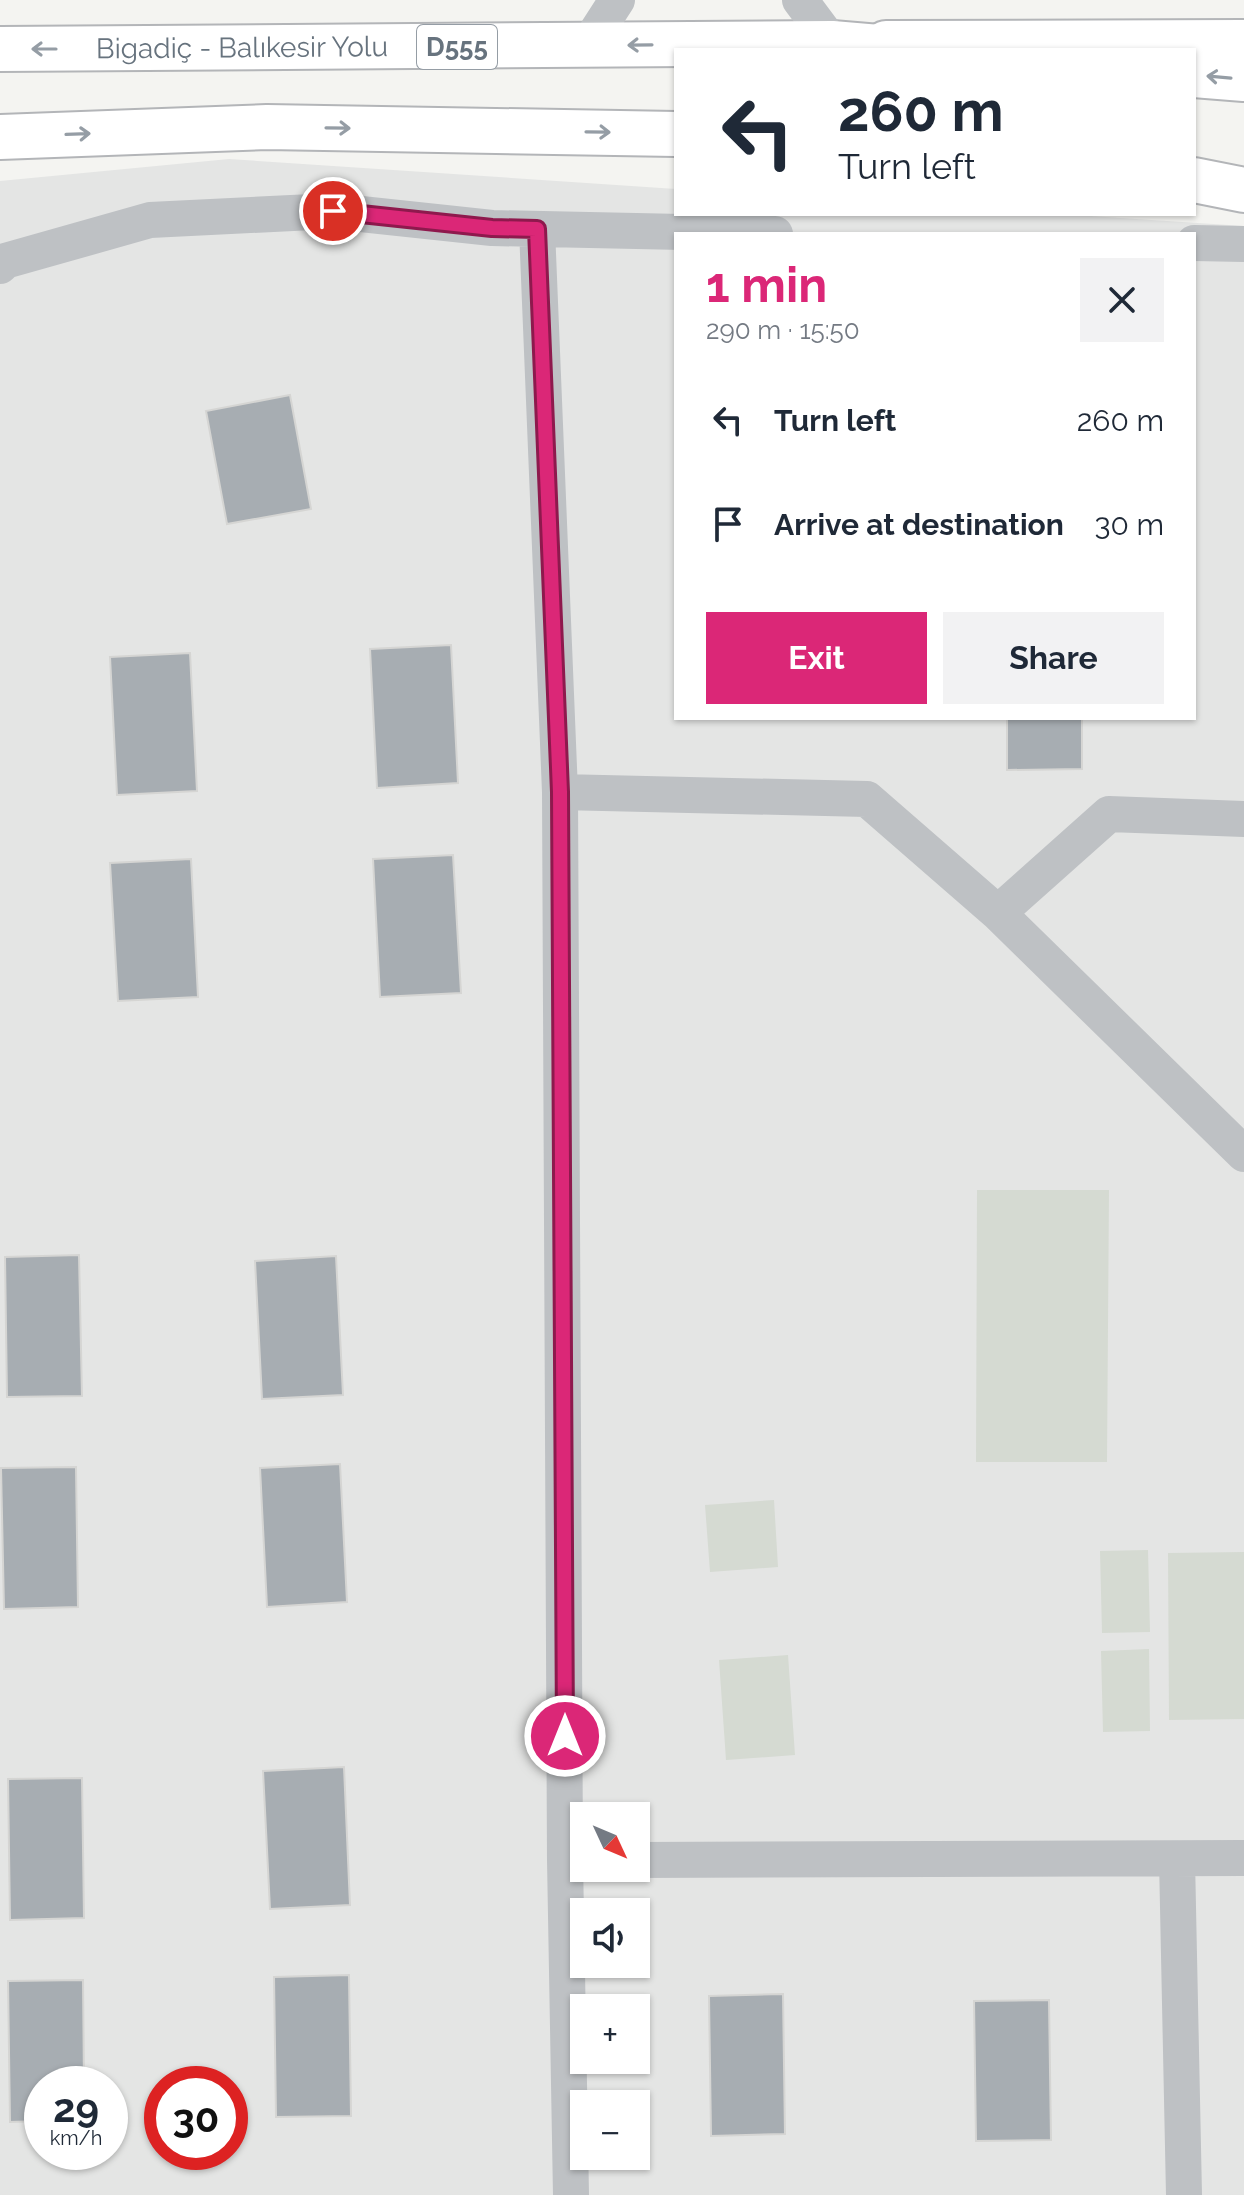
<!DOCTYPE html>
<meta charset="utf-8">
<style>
body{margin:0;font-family:Raleway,sans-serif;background:#f2f2f3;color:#1f2937;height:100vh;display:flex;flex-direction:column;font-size:30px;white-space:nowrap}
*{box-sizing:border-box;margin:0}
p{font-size:26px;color:#747a83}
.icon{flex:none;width:44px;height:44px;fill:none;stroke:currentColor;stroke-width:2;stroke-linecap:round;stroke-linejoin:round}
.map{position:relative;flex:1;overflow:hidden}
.sheet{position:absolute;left:674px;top:232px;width:522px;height:488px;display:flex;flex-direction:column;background:#fff;border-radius:0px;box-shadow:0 2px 6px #0004}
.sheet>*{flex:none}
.top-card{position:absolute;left:674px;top:48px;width:522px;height:168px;border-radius:0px;box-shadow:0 2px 6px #0004;background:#fff;color:#1f2937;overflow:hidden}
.needle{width:52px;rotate:134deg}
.buttons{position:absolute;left:570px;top:1802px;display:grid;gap:16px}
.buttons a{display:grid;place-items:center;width:80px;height:80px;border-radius:0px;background:#fff;box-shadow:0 2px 6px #0004;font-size:40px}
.speed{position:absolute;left:24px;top:2066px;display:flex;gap:16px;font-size:40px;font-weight:700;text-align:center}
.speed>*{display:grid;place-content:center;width:104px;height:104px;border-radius:50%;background:#fff;box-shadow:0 2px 6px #0004;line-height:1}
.speed small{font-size:20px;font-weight:400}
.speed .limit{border:12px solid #d22;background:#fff;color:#111}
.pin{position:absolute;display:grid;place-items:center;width:68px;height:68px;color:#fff;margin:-34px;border:4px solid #fff;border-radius:50%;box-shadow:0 2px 8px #0007}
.me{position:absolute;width:88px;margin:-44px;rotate:0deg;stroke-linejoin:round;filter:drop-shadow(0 0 6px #0008)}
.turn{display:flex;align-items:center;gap:28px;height:168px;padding:0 32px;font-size:36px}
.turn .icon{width:104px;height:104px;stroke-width:2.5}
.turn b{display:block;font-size:56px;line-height:68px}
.round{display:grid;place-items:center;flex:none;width:84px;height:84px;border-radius:0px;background:#f2f2f3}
.summary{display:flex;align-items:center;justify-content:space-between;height:136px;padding:0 32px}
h1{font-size:48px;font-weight:700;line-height:60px;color:#db2777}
.primary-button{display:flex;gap:16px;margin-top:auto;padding:16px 32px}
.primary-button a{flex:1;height:92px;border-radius:0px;background:#db2777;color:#fff;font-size:32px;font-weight:700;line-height:92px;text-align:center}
.primary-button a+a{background:#f2f2f3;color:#1f2937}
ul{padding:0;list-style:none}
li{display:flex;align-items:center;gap:24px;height:104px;padding:0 32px}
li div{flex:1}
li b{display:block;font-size:30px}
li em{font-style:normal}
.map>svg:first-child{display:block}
.built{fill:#e4e5e4;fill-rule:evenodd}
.green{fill:#d5dad2}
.building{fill:#a7adb2;stroke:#d5d5d3;stroke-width:2}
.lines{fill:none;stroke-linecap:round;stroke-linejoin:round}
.highway-casing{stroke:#b3b5b8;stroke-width:48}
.street{stroke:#bec1c4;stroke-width:36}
.highway{stroke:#fff;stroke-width:44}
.oneway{stroke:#959da5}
.route-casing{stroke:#8e194d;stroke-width:20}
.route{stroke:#db2777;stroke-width:14}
.labels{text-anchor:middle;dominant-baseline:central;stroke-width:8;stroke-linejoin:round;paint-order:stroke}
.shield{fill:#fff;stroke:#959da5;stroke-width:2}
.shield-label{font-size:26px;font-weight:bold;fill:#67737e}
.street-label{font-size:28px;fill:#67737e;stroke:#fff}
</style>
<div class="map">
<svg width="1244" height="2195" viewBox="0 0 1244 2195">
<rect width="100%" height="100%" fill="#f4f4f1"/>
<path class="built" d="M 229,159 L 676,189 L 676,214 L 1059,214 L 1244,226 L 1244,2195 L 0,2195 L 0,181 ZM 676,234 L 1194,234 L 1194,718 L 676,718 ZM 584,1816 L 636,1816 L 636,1868 L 584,1868 ZM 584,1912 L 636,1912 L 636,1964 L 584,1964 ZM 584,2008 L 636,2008 L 636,2060 L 584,2060 ZM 42,2084 L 110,2084 L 110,2152 L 42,2152 ZM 162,2084 L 230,2084 L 230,2152 L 162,2152 ZM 584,2104 L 636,2104 L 636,2156 L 584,2156 Z"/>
<path class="green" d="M 977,1190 L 1109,1190 L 1107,1462 L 976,1462 Z
M 774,1500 L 778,1567 L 710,1572 L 705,1505 Z
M 1148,1550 L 1150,1632 L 1102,1633 L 1100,1551 Z
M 1244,1552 L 1244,1719 L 1169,1720 L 1168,1553 Z
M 1149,1649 L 1150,1731 L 1103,1732 L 1101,1651 Z
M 788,1655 L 795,1755 L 726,1760 L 719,1660 Z"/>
<path class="building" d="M 290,395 L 311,509 L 227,524 L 206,411 Z
M 451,645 L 458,783 L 377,788 L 370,649 Z
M 190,653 L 197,791 L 117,795 L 110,657 Z
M 1007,718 L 1082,718 L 1082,769 L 1007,770 Z
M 453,855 L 461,993 L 380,997 L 373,859 Z
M 191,859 L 198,997 L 118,1001 L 110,863 Z
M 79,1255 L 82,1396 L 7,1397 L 5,1257 Z
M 336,1256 L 343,1395 L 262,1399 L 255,1261 Z
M 340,1464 L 347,1602 L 267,1607 L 260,1468 Z
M 76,1467 L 78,1607 L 4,1609 L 1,1468 Z
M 344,1767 L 350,1905 L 270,1909 L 263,1771 Z
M 82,1778 L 84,1918 L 10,1920 L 8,1779 Z
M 349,1975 L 351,2116 L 276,2117 L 274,1977 Z
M 83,1980 L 84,2084 L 42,2084 L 42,2121 L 10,2122 L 8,1981 Z
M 783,1994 L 785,2134 L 711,2136 L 709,1996 Z
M 1049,2000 L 1051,2140 L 976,2141 L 974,2001 Z"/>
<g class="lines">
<defs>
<g id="highway">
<path d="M 886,43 L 1244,42"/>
<path id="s1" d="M 0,49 L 832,43 L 914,50"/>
<path d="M 1194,75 L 1244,79"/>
<path d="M 0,137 L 267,127 L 676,134"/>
<path d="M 1194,180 L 1244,190"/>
</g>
</defs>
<use href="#highway" class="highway-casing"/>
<path class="street" d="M 800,0 L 832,43
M 588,45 L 617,0
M 537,229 L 560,792 L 565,1860 L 571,2195
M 1194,243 L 1244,244
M 0,266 L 5,261 L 150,220 L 333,211 L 492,228 L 775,234
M 560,792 L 867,799 L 998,913 L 1244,1154
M 998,913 L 1109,814 L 1244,819
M 1177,1859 L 1184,2195
M 636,1860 L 1244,1858"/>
<use href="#highway" class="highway"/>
</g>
<defs><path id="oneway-shaft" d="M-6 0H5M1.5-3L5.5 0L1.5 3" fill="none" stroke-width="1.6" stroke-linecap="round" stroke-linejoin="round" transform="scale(2)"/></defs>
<g class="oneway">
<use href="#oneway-shaft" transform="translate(640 45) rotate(179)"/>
<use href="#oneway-shaft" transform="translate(44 49) rotate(-180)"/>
<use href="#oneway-shaft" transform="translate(1219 77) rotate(-175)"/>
<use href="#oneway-shaft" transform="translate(338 128) rotate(1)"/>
<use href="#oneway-shaft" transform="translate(598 132) rotate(1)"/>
<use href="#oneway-shaft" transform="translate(78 134) rotate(-2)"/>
</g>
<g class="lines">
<defs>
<path id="route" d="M 333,211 L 492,228 L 537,229 L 560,792 L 565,1736"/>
</defs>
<use href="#route" class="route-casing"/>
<use href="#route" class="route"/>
</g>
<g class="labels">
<rect class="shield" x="417" y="25" width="80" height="44" rx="6"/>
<g class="shield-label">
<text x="457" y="47">D555</text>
</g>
<g class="street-label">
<text stroke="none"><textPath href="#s1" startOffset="242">Bigadiç - Balıkesir Yolu</textPath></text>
</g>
</g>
</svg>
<div class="buttons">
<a><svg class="needle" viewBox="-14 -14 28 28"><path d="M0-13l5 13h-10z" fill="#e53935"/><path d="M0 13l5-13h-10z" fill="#747a83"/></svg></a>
<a><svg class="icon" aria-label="sound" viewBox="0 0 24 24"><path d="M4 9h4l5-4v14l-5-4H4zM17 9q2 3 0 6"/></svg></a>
<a>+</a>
<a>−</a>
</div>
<div class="speed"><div>29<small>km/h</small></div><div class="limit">30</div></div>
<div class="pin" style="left:333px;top:211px;background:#d93025"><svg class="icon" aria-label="arrive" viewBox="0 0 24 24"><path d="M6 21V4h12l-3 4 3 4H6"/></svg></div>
<svg class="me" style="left:565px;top:1736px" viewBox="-20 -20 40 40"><circle r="17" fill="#db2777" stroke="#fff" stroke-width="3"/><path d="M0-11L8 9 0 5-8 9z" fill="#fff"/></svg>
<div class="top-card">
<div class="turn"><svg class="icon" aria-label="left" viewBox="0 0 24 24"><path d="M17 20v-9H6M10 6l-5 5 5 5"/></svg><div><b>260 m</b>Turn left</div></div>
</div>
<section class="sheet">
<div class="summary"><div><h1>1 min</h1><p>290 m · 15:50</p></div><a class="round"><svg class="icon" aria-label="close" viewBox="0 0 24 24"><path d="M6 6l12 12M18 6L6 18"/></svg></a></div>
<ul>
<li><svg class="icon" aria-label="left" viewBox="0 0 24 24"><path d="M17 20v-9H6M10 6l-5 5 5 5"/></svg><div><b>Turn left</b></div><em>260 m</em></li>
<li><svg class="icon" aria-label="arrive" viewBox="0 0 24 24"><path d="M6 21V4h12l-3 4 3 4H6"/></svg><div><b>Arrive at destination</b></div><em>30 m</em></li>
</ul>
<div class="primary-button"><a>Exit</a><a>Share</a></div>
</section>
</div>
